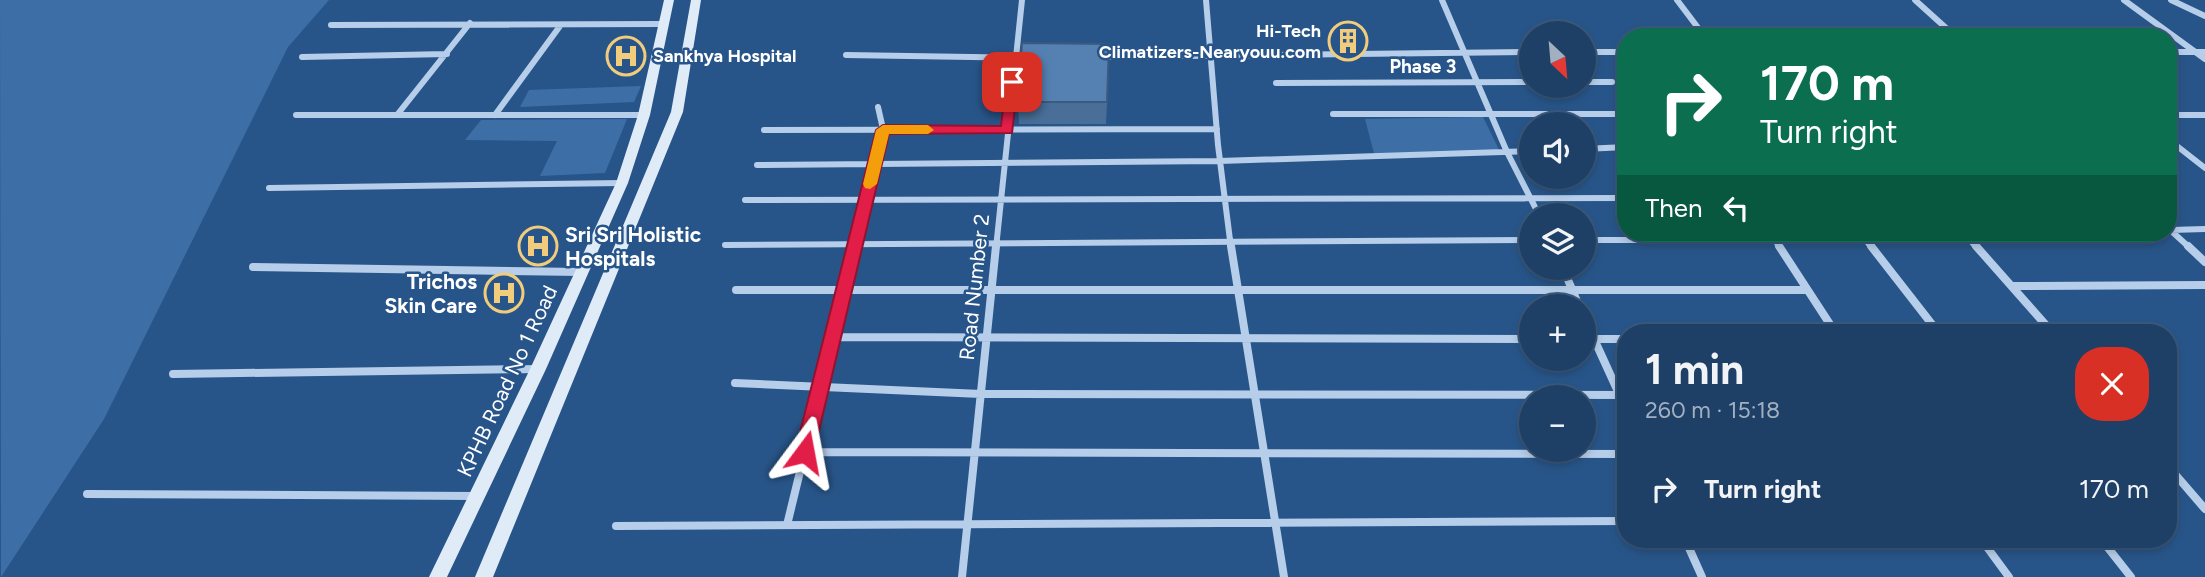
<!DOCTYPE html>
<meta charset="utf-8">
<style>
body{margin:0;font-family:Figtree,sans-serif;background:#2b4b70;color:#f1f3f6;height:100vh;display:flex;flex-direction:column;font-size:26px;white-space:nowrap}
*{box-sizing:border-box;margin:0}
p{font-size:23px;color:#a1afc0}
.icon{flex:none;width:38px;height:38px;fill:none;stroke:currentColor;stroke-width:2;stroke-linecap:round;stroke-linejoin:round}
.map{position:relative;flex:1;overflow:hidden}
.details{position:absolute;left:1617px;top:324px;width:560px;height:224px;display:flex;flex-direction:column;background:#1e4067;border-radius:28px;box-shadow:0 4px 10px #0003,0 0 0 2px #3c597b}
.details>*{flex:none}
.banner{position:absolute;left:1617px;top:28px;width:560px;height:214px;border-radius:28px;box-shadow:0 4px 10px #0003,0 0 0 2px #3c597b;background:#0b6e4f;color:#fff;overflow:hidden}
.needle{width:46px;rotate:154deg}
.tools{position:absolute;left:1519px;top:21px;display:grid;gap:14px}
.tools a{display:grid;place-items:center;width:77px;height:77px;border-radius:50%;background:#1e4067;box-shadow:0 4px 10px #0003,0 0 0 2px #3c597b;font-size:35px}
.pin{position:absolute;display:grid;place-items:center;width:60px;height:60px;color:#fff;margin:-30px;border-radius:14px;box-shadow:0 4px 10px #0006}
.me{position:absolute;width:77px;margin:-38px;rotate:13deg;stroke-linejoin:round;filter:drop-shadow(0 0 5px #0008)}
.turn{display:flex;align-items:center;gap:24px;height:147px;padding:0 28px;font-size:32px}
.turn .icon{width:91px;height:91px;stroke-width:2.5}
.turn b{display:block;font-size:49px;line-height:60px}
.then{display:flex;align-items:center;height:66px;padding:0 28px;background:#0003;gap:14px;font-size:26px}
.round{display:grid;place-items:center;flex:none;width:74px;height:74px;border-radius:28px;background:#2b4b70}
.head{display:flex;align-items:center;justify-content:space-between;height:119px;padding:0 28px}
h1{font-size:42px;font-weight:700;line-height:52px}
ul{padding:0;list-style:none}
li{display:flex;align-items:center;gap:21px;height:91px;padding:0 28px}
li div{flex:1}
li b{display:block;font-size:26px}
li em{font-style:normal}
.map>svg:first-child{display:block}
.green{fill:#3d6fa6}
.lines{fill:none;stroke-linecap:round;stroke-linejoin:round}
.minor-far1{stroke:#b6cee9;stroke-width:6}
.minor{stroke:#b6cee9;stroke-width:8}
.secondary{fill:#e0ebf8;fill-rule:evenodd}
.wall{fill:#496f99}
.shaded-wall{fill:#3c5a7d}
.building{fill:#5581b2;stroke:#3c5a7d;stroke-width:2}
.route{fill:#e11d48;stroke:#92132f;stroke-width:2}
.slow{fill:#f59e0b}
.labels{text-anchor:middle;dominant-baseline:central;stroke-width:5;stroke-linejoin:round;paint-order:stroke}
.far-poi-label{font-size:18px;font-weight:bold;fill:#fff;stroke:#285589;text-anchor:end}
.far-neighbourhood-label{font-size:19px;font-weight:bold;fill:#fff;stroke:#285589}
.poi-label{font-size:21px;font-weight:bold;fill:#fff;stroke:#285589;text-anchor:start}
.street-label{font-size:21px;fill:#fff;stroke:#285589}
</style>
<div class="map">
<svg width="2205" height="577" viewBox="0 0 2205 577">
<rect width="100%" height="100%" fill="#285589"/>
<path class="green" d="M 0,0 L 329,0 L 288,47 L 104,419 L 1,577 Z
M 641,86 L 634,102 L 520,107 L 529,90 Z
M 1483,117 L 1501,154 L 1375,157 L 1365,119 Z
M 627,119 L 605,173 L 540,176 L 557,141 L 465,140 L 481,120 Z"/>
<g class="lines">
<path class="minor-far1" d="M 1206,0 L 1218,145 L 1231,248
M 1442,0 L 1507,152 L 1539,215
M 1677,0 L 1705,37
M 1915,0 L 1956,37
M 2124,0 L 2205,59
M 2171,0 L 2205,16
M 331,25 L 661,24
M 1584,52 L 1626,52
M 2168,52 L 2205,52
M 846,55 L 1028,58
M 302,57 L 447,54
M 1099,57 L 1531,52
M 1584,82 L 1612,82
M 1276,83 L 1531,82
M 1333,114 L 1626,114
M 296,115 L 644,115
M 397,115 L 470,23
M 495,115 L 560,26
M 2168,115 L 2205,115
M 764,130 L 1217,129
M 2168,139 L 2205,168
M 1584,149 L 1626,147
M 757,165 L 1220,161 L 1531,151
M 269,188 L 622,183
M 745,200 L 1626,198
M 2168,228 L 2190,248
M 2171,230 L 2205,229
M 1860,233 L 1872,248
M 1964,233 L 1977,248
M 1584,240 L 1775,240 L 1780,248
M 725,245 L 1531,240
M 854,248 L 883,129 L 878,107
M 996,248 L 1022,0"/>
<path class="minor" d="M 1231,246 L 1284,577
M 1779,246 L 1835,332
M 1871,246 L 1938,332
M 1976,246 L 2052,332
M 2188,246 L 2205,262
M 253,267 L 580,272
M 1563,268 L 1579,306
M 2013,286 L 2205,285
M 736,290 L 1807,290
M 1584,317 L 1626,409
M 833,337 L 1531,339
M 1584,339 L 1626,339
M 173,374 L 537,369
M 735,383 L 981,394 L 1626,395
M 805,452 L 1626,454
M 2168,466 L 2205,509
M 87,494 L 475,496
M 787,525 L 855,246
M 616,526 L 1626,521
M 1685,539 L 1702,577
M 1981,539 L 2009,577
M 2101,539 L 2131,577
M 962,577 L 996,246"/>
<path class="secondary" d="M 664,0 L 674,0 L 650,115 L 628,183 L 546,369 L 447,577 L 429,577 L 530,369 L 616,183 L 638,115 Z
M 691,0 L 701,0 L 683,112 L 493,577 L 475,577 L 671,112 Z"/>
</g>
<path class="wall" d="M 1109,65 L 1106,124 L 1019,124 L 1018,102 Z"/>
<path class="shaded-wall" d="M 1109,44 L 1109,65 L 1106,124 L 1107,102 Z"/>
<path class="building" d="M 1022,43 L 1109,44 L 1107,102 L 1018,102 Z"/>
<path class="route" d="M 1012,78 L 1018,82 L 1012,133 L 889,134 L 814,452 L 811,457 L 798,457 L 795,452 L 876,130 L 883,125 L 1001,126 L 1006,82 Z"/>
<path class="slow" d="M 883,125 L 928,125 L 934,130 L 928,134 L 889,134 L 877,184 L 870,189 L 865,188 L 863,184 L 876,130 Z"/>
<defs>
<symbol id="building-ring" viewBox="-11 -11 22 22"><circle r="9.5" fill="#285589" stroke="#f0cc7c" stroke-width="1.5"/><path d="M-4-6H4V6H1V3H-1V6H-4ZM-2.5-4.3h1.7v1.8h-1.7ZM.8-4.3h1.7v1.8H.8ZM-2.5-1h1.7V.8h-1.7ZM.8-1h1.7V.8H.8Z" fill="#f0cc7c"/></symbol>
<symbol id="hospital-ring" viewBox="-11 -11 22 22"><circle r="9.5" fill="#285589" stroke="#f0cc7c" stroke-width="1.5"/><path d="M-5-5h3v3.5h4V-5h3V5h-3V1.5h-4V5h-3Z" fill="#f0cc7c"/></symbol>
</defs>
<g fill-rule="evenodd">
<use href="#building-ring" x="1326" y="19" width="44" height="44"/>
<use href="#hospital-ring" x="604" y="34" width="44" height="44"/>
<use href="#hospital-ring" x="516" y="224" width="44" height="44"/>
<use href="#hospital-ring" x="482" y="271" width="44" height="44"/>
</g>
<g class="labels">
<g class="far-poi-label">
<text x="1321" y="31">Hi-Tech<tspan x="1321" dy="21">Climatizers-Nearyouu.com</tspan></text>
<text x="653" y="56" text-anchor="start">Sankhya Hospital</text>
</g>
<g class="far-neighbourhood-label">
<text x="1423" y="66">Phase 3</text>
</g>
<g class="poi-label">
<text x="565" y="234">Sri Sri Holistic<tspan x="565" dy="24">Hospitals</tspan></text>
<text x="477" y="281" text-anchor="end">Trichos<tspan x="477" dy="24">Skin Care</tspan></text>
</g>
<g class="street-label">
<text transform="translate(974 287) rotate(-84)">Road Number 2</text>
<text transform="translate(507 381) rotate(-65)">KPHB Road No 1 Road</text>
</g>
</g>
</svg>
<div class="tools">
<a><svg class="needle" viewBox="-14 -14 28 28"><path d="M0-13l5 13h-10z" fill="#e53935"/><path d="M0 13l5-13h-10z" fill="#a1afc0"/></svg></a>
<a><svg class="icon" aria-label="sound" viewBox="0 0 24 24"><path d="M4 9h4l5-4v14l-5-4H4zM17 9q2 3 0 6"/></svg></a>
<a><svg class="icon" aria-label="layers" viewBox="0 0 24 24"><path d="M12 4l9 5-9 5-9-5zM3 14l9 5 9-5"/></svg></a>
<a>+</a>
<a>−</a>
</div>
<div class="pin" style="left:1012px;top:82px;background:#d93025"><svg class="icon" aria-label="arrive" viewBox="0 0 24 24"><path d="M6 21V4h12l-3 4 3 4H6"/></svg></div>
<svg class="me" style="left:805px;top:452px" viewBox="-20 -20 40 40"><path d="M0-17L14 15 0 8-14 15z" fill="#e11d48" stroke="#fff" stroke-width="4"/></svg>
<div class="banner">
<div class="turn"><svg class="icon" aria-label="right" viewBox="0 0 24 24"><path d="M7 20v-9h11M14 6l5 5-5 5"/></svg><div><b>170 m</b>Turn right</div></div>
<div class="then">Then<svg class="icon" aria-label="left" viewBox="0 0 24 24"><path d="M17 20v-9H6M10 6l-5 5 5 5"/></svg></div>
</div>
<section class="details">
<div class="head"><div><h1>1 min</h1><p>260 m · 15:18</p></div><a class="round" style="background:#d93025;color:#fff"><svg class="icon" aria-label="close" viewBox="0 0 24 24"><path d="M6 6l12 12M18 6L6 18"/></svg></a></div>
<ul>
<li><svg class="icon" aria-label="right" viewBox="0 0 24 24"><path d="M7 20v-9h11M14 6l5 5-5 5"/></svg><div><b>Turn right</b></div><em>170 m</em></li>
</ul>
</section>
</div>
